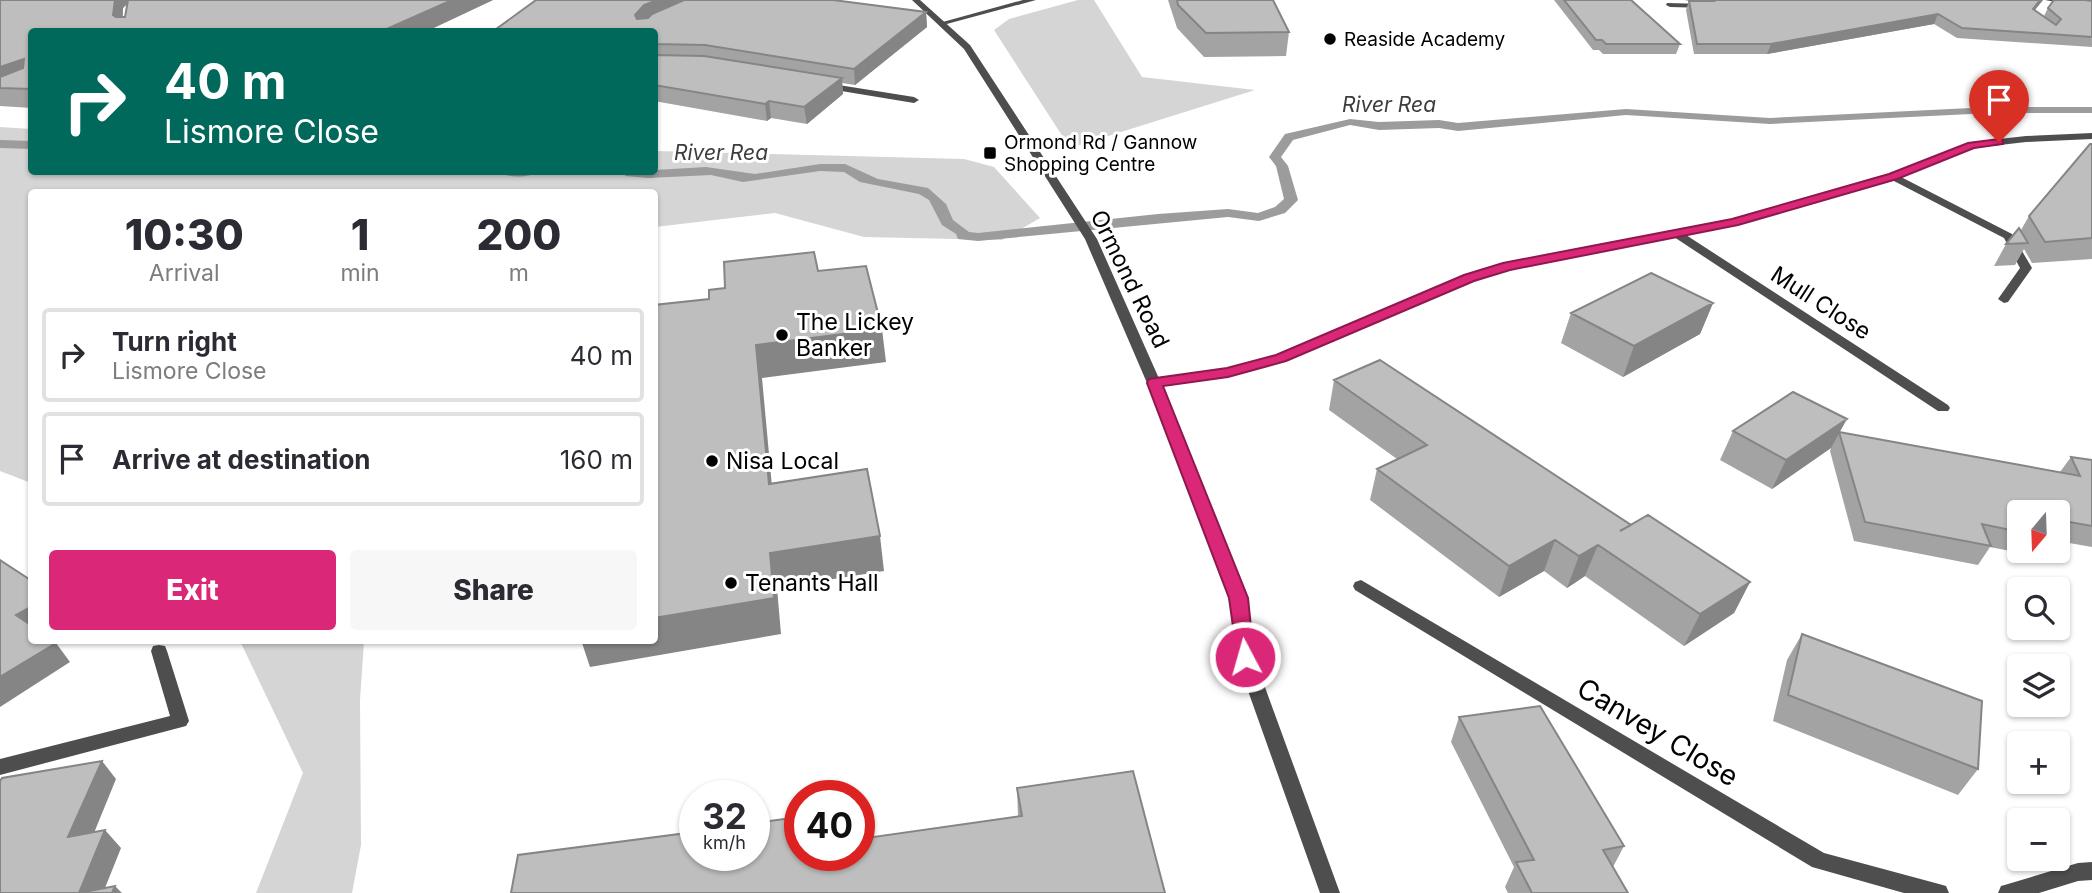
<!DOCTYPE html>
<meta charset="utf-8">
<style>
body{margin:0;font-family:Inter,sans-serif;background:#f7f7f7;color:#2b2b33;height:100vh;display:flex;flex-direction:column;font-size:26px;white-space:nowrap}
*{box-sizing:border-box;margin:0}
p{font-size:23px;color:#7c7c81}
.icon{flex:none;width:38px;height:38px;fill:none;stroke:currentColor;stroke-width:2;stroke-linecap:round;stroke-linejoin:round}
.map{position:relative;flex:1;overflow:hidden}
.sheet{position:absolute;left:28px;top:189px;width:630px;height:455px;display:flex;flex-direction:column;background:#fff;border-radius:7px;box-shadow:0 2px 5px #0004}
.sheet>*{flex:none}
.hud{position:absolute;left:28px;top:28px;width:630px;height:147px;border-radius:7px;box-shadow:0 2px 5px #0004;background:#00695c;color:#fff;overflow:hidden}
.needle{width:46px;rotate:199deg}
.controls{position:absolute;left:2007px;top:500px;display:grid;gap:14px}
.controls a{display:grid;place-items:center;width:63px;height:63px;border-radius:7px;background:#fff;box-shadow:0 2px 5px #0004;font-size:35px}
.speed{position:absolute;left:679px;top:780px;display:flex;gap:14px;font-size:35px;font-weight:700;text-align:center}
.speed>*{display:grid;place-content:center;width:91px;height:91px;border-radius:50%;background:#fff;box-shadow:0 2px 5px #0004;line-height:1}
.speed small{font-size:18px;font-weight:400}
.speed .limit{border:10px solid #d22;background:#fff;color:#111}
.pin{position:absolute;display:grid;place-items:center;width:60px;height:60px;color:#fff;margin:-72px -30px;border-radius:50% 50% 50% 0;rotate:-45deg;box-shadow:0 0 7px #0007}
.pin .icon{rotate:45deg}
.me{position:absolute;width:77px;margin:-38px;rotate:354deg;stroke-linejoin:round;filter:drop-shadow(0 0 5px #0008)}
.turn{display:flex;align-items:center;gap:24px;height:147px;padding:0 21px;font-size:32px}
.turn .icon{width:91px;height:91px;stroke-width:2.5}
.turn b{display:block;font-size:49px;line-height:60px}
.eta{display:flex;justify-content:space-evenly;align-items:center;height:119px;text-align:center}
.eta b{font-size:42px;font-weight:800;line-height:49px}
.cta{display:flex;gap:14px;margin-top:auto;padding:14px 21px}
.cta a{flex:1;height:80px;border-radius:7px;background:#db2777;color:#fff;font-size:28px;font-weight:800;line-height:80px;text-align:center}
.cta a+a{background:#f7f7f7;color:#2b2b33}
ul{padding:0;list-style:none}
li{display:flex;align-items:center;gap:21px;height:94px;margin:0 14px 10px;padding:0 7px;border:4px solid #e1e1e2;border-radius:7px}
li div{flex:1}
li b{display:block;font-size:26px}
li em{font-style:normal}
.map>svg:first-child{display:block}
.green{fill:#d5d5d5}
.lines{fill:none;stroke-linecap:round;stroke-linejoin:round}
.stream{fill:#9c9c9c;fill-rule:evenodd}
.minor{fill:#4e4e4e;fill-rule:evenodd}
.tertiary{fill:#4e4e4e;fill-rule:evenodd}
.wall{fill:#a3a3a3;fill-rule:evenodd}
.shaded-wall{fill:#858585}
.building{fill:#bebebe;stroke:#858585;stroke-width:2}
.route{fill:#db2777;stroke:#8e194d;stroke-width:2}
.poi-dot{fill:#000;stroke:#fff;stroke-width:2.5}
.labels{text-anchor:middle;dominant-baseline:central;stroke-width:6;stroke-linejoin:round;paint-order:stroke}
.far-poi-label{font-size:19px;fill:#000;stroke:#fff;text-anchor:start}
.far-water-label{font-size:21px;font-style:italic;fill:#3d3d3d;stroke:#fff}
.street-label{font-size:23px;fill:#000;stroke:#fff}
.poi-label{font-size:23px;fill:#000;stroke:#fff;text-anchor:start}
.near-street-label{font-size:28px;fill:#000;stroke:#fff}
</style>
<div class="map">
<svg width="2092" height="893" viewBox="0 0 2092 893">
<rect width="100%" height="100%" fill="#fff"/>
<path class="green" d="M 1078,0 L 1094,0 L 1142,77 L 1255,90 L 1070,148 L 994,30 L 1009,19 Z
M 0,127 L 31,129 L 32,172 L 654,172 L 655,151 L 964,159 L 994,167 L 1040,218 L 1002,240 L 864,237 L 775,213 L 655,227 L 654,192 L 32,192 L 31,483 L 0,471 Z
M 240,641 L 364,641 L 360,700 L 361,845 L 352,893 L 256,893 L 303,773 Z"/>
<g class="lines">
<path class="stream" d="M 1991,107 L 2092,107 L 2092,113 L 1991,113 L 1770,124 L 1626,115 L 1458,131 L 1439,128 L 1379,130 L 1350,125 L 1293,140 L 1281,157 L 1288,166 L 1298,200 L 1285,213 L 1259,221 L 1228,217 L 978,241 L 958,239 L 956,234 L 942,225 L 929,200 L 919,194 L 860,182 L 844,172 L 820,171 L 743,182 L 711,175 L 648,178 L 626,176 L 620,172 L 706,167 L 755,174 L 820,164 L 845,164 L 878,179 L 928,188 L 946,204 L 953,220 L 969,232 L 978,233 L 1158,214 L 1228,209 L 1258,213 L 1275,207 L 1284,199 L 1276,166 L 1269,157 L 1285,134 L 1350,119 L 1379,122 L 1439,120 L 1458,123 L 1626,109 L 1770,118 Z
M 0,140 L 32,141 L 32,149 L 0,148 Z
M 499,172 L 537,172 C 529,178 507,178 499,172 Z"/>
<path class="minor" d="M 1023,0 L 1036,0 L 943,25 L 939,23 Z
M 2045,0 L 2063,0 L 2092,5 L 2092,9 Z
M 1667,3 L 1707,4 L 1711,6 L 1707,8 L 1670,7 L 1666,5 Z
M 826,83 L 914,97 L 919,100 L 914,103 L 823,88 L 823,84 Z
M 2092,133 L 2092,139 L 2026,142 L 1974,148 L 1901,177 L 2012,234 L 2032,268 L 2008,302 L 2004,303 L 1998,299 L 2020,268 L 2004,238 L 1892,180 L 1737,224 L 1686,235 L 1948,405 L 1950,408 L 1948,411 L 1938,411 L 1674,237 L 1510,269 L 1473,280 L 1285,361 L 1228,376 L 1154,387 L 1147,383 L 1154,379 L 1227,368 L 1277,355 L 1465,276 L 1504,264 L 1732,219 L 1889,175 L 1972,142 L 2026,136 Z
M 1361,580 L 1824,853 L 1939,884 L 1946,886 L 1949,893 L 1904,893 L 1812,867 L 1355,590 L 1353,586 L 1355,582 Z
M 159,645 L 165,646 L 167,651 L 189,721 L 186,726 L 0,775 L 0,759 L 170,716 L 151,651 L 153,646 Z
M 2092,862 L 2092,880 L 2078,881 L 2039,893 L 1998,893 L 2001,886 L 2008,884 L 2078,863 Z"/>
<path class="tertiary" d="M 912,0 L 920,0 L 970,45 L 1097,239 L 1161,383 L 1246,599 L 1254,657 L 1340,893 L 1320,893 L 1236,657 L 1230,599 L 1147,383 L 1085,239 L 964,49 Z"/>
</g>
<path class="wall" d="M 0,0 L 493,0 L 425,32 L 32,32 L 32,108 L 0,106 ZM 127,4 L 125,17 L 123,17 L 123,8 Z
M 1168,0 L 1273,0 L 1289,32 L 1286,56 L 1204,57 L 1177,28 Z
M 1554,0 L 1631,0 L 1680,44 L 1676,54 L 1603,54 L 1599,50 L 1593,50 Z
M 1684,0 L 2043,0 L 2035,10 L 2044,16 L 2048,8 L 2054,0 L 2092,0 L 2092,47 L 1957,38 L 1934,24 L 1767,54 L 1694,54 L 1686,10 L 1689,1 Z
M 926,12 L 927,27 L 855,85 L 842,83 L 843,94 L 807,124 L 771,118 L 767,121 L 654,101 L 654,32 Z
M 2092,144 L 2092,259 L 2032,263 L 2024,249 L 2015,265 L 1994,266 L 2006,244 L 2021,230 L 2029,216 Z
M 1713,303 L 1700,334 L 1623,377 L 1561,343 L 1571,313 Z
M 1334,380 L 1750,582 L 1734,613 L 1684,646 L 1585,576 L 1567,588 L 1544,571 L 1499,597 L 1370,500 L 1377,469 L 1397,459 L 1329,410 Z
M 1733,431 L 1840,433 L 2060,472 L 2071,457 L 2092,460 L 2092,547 L 2058,541 L 2058,513 L 2020,513 L 2020,551 L 2044,551 L 2040,557 L 1990,547 L 1978,565 L 1854,541 L 1830,451 L 1831,448 L 1772,489 L 1720,460 Z
M 1802,634 L 1978,769 L 1958,795 L 1773,721 L 1787,660 Z
M 1459,717 L 1624,846 L 1613,867 L 1628,893 L 1508,893 L 1505,887 L 1514,867 L 1451,742 Z
M 1017,788 L 1165,893 L 800,856 L 1018,816 Z"/>
<path class="shaded-wall" d="M 115,0 L 131,0 L 123,8 L 121,32 L 113,15 Z
M 452,0 L 493,0 L 425,32 L 380,32 Z
M 657,0 L 697,0 L 638,30 L 635,15 L 644,5 Z
M 2040,0 L 2043,0 L 2028,18 L 2033,9 Z
M 926,12 L 927,27 L 855,85 L 854,69 Z
M 1938,14 L 1934,24 L 1767,54 L 1771,44 Z
M 24,59 L 32,73 L 0,88 L 0,67 Z
M 842,78 L 843,94 L 807,124 L 804,107 Z
M 769,101 L 771,118 L 767,121 L 765,104 Z
M 1713,303 L 1700,334 L 1623,377 L 1634,346 Z
M 882,329 L 886,362 L 762,378 L 775,519 L 769,484 L 756,345 Z
M 1847,419 L 1831,448 L 1772,489 L 1786,460 Z
M 880,536 L 884,571 L 777,588 L 781,634 L 590,667 L 581,640 L 654,640 L 654,618 L 770,553 Z
M 1555,540 L 1544,571 L 1499,597 L 1509,566 Z
M 1598,545 L 1585,576 L 1567,588 L 1579,556 Z
M 1750,582 L 1734,613 L 1684,646 L 1700,614 Z
M 32,606 L 32,634 L 16,615 Z
M 56,643 L 70,662 L 0,707 L 0,677 Z
M 102,761 L 116,779 L 85,855 L 68,837 Z
M 105,830 L 121,848 L 103,893 L 79,893 Z
M 115,886 L 122,893 L 112,893 Z"/>
<path class="building" d="M 0,0 L 115,0 L 113,15 L 116,17 L 125,17 L 128,0 L 452,0 L 380,32 L 32,32 L 32,89 L 0,88 L 0,77 L 23,68 L 24,59 L 0,67 Z
M 536,0 L 657,0 L 644,5 L 635,15 L 637,19 L 648,18 L 652,14 L 684,0 L 833,0 L 926,12 L 854,69 L 705,45 L 654,44 L 654,32 L 492,32 Z
M 1177,0 L 1273,0 L 1289,32 L 1206,33 L 1178,5 Z
M 1564,0 L 1631,0 L 1680,44 L 1606,44 L 1602,40 L 1596,40 Z
M 1716,0 L 2040,0 L 2033,9 L 2056,25 L 2061,19 L 2048,8 L 2054,0 L 2085,0 L 2092,1 L 2092,37 L 1962,28 L 1938,14 L 1771,44 L 1697,44 L 1689,1 L 1714,1 Z
M 654,55 L 704,56 L 842,78 L 804,107 L 769,101 L 765,104 L 654,85 Z
M 2090,144 L 2092,144 L 2092,238 L 2045,242 L 2029,216 Z
M 2019,228 L 2028,243 L 2006,244 Z
M 814,252 L 818,271 L 866,266 L 882,329 L 756,345 L 769,484 L 867,469 L 880,536 L 770,553 L 774,598 L 654,618 L 654,305 L 709,299 L 709,290 L 725,288 L 724,262 Z
M 1651,273 L 1713,303 L 1634,346 L 1571,313 Z
M 1380,360 L 1631,525 L 1620,531 L 1648,515 L 1750,582 L 1700,614 L 1598,545 L 1579,556 L 1555,540 L 1509,566 L 1377,469 L 1427,445 L 1334,380 Z
M 1793,392 L 1847,419 L 1786,460 L 1733,431 Z
M 1839,432 L 2080,476 L 2071,457 L 2092,460 L 2092,526 L 2058,520 L 2058,513 L 2020,513 L 2020,532 L 1982,524 L 1991,546 L 1865,522 Z
M 0,560 L 32,581 L 32,606 L 16,615 L 32,626 L 32,640 L 52,640 L 56,643 L 0,677 Z
M 1802,634 L 1982,701 L 1978,769 L 1788,695 Z
M 1540,706 L 1624,846 L 1603,850 L 1628,893 L 1532,893 L 1516,862 L 1534,860 L 1459,717 Z
M 102,761 L 68,837 L 105,830 L 79,893 L 115,886 L 112,893 L 0,893 L 0,781 L 2,778 Z
M 1133,771 L 1165,893 L 511,893 L 518,855 L 695,832 L 695,856 L 754,856 L 754,823 L 800,817 L 800,856 L 859,856 L 859,839 L 1022,816 L 1017,788 Z"/>
<path class="route" d="M 1999,139 L 2003,140 L 2003,144 L 1974,148 L 1897,179 L 1738,225 L 1510,270 L 1474,281 L 1286,361 L 1228,377 L 1163,386 L 1248,598 L 1254,657 L 1252,662 L 1245,664 L 1238,662 L 1229,598 L 1147,383 L 1149,379 L 1227,368 L 1276,355 L 1464,275 L 1503,263 L 1732,219 L 1889,174 L 1968,143 Z"/>
<g class="poi-dot">
<circle cx="1330" cy="39" r="7"/>
<rect x="983" y="146" width="14" height="14" rx="3.5"/>
<circle cx="782" cy="335" r="7"/>
<circle cx="712" cy="461" r="7"/>
<circle cx="731" cy="583" r="7"/>
</g>
<g class="labels">
<g class="far-poi-label">
<text x="1344" y="39">Reaside Academy</text>
<text x="1004" y="142">Ormond Rd / Gannow<tspan x="1004" dy="22">Shopping Centre</tspan></text>
</g>
<g class="far-water-label">
<text x="1389" y="104">River Rea</text>
<text x="721" y="152">River Rea</text>
</g>
<g class="street-label">
<text transform="translate(1130 279) rotate(64)">Ormond Road</text>
<text transform="translate(1821 303) rotate(33)">Mull Close</text>
</g>
<g class="poi-label">
<text x="796" y="322">The Lickey<tspan x="796" dy="26">Banker</tspan></text>
<text x="726" y="461">Nisa Local</text>
<text x="745" y="583">Tenants Hall</text>
</g>
<g class="near-street-label">
<text transform="translate(1658 732) rotate(31)">Canvey Close</text>
</g>
</g>
</svg>
<div class="controls">
<a><svg class="needle" viewBox="-14 -14 28 28"><path d="M0-13l5 13h-10z" fill="#e53935"/><path d="M0 13l5-13h-10z" fill="#7c7c81"/></svg></a>
<a><svg class="icon" aria-label="search" viewBox="0 0 24 24"><circle cx="10" cy="10" r="6"/><path d="M15 15l6 6"/></svg></a>
<a><svg class="icon" aria-label="layers" viewBox="0 0 24 24"><path d="M12 4l9 5-9 5-9-5zM3 14l9 5 9-5"/></svg></a>
<a>+</a>
<a>−</a>
</div>
<div class="speed"><div>32<small>km/h</small></div><div class="limit">40</div></div>
<div class="pin" style="left:1999px;top:142px;background:#d93025"><svg class="icon" aria-label="arrive" viewBox="0 0 24 24"><path d="M6 21V4h12l-3 4 3 4H6"/></svg></div>
<svg class="me" style="left:1245px;top:657px" viewBox="-20 -20 40 40"><circle r="17" fill="#db2777" stroke="#fff" stroke-width="3"/><path d="M0-11L8 9 0 5-8 9z" fill="#fff"/></svg>
<div class="hud">
<div class="turn"><svg class="icon" aria-label="right" viewBox="0 0 24 24"><path d="M7 20v-9h11M14 6l5 5-5 5"/></svg><div><b>40 m</b>Lismore Close</div></div>
</div>
<section class="sheet">
<div class="eta">
<div><b>10:30</b><p>Arrival</p></div>
<div><b>1</b><p>min</p></div>
<div><b>200</b><p>m</p></div>
</div>
<ul>
<li><svg class="icon" aria-label="right" viewBox="0 0 24 24"><path d="M7 20v-9h11M14 6l5 5-5 5"/></svg><div><b>Turn right</b><p>Lismore Close</p></div><em>40 m</em></li>
<li><svg class="icon" aria-label="arrive" viewBox="0 0 24 24"><path d="M6 21V4h12l-3 4 3 4H6"/></svg><div><b>Arrive at destination</b></div><em>160 m</em></li>
</ul>
<div class="cta"><a>Exit</a><a>Share</a></div>
</section>
</div>
